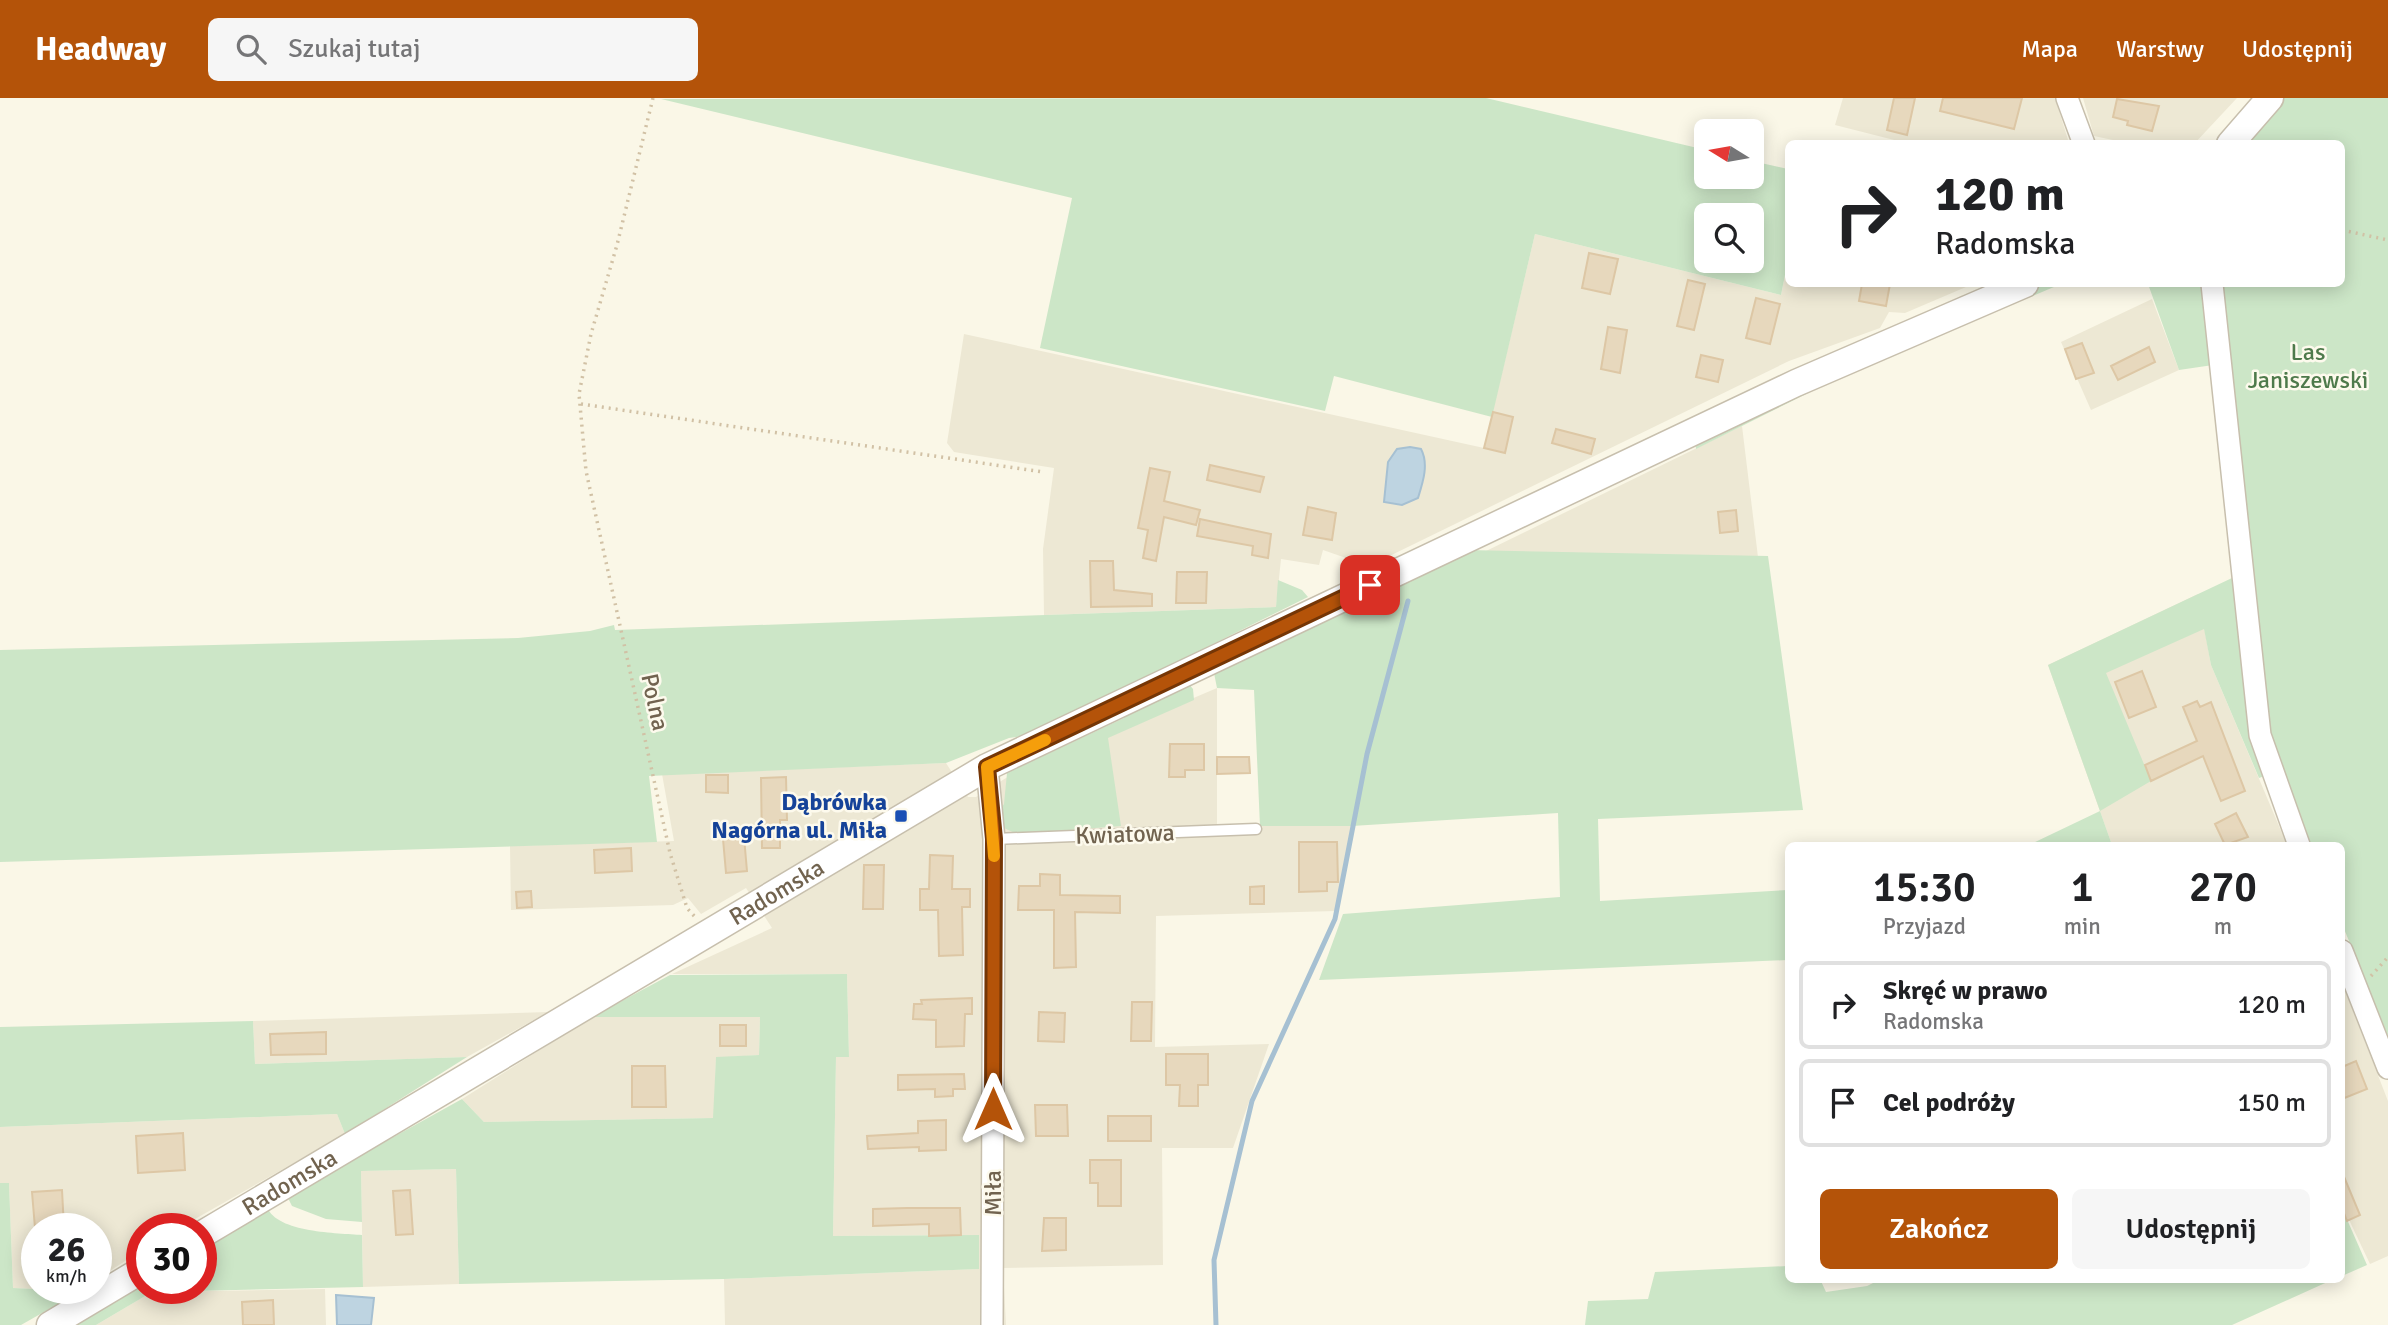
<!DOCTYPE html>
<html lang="pl">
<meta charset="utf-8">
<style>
body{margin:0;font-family:Signika,sans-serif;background:#f6f6f6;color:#202124;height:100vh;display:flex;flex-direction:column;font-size:26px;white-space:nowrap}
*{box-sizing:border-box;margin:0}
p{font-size:23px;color:#757577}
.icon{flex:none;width:38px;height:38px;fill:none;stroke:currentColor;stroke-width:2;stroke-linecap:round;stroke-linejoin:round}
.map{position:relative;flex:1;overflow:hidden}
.details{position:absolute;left:1785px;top:744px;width:560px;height:441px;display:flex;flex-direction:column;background:#fff;border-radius:10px;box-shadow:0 4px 18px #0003}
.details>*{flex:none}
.hud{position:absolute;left:1785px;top:42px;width:560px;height:147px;border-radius:10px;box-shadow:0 4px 18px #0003;background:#fff;color:#202124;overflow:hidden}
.needle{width:46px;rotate:281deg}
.controls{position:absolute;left:1694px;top:21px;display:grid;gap:14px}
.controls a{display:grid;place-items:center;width:70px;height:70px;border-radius:10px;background:#fff;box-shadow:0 4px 18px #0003;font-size:35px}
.speed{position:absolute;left:21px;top:1115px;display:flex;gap:14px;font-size:35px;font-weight:700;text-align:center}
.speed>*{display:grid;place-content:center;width:91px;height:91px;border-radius:50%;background:#fff;box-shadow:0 4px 18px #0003;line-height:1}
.speed small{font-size:18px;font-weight:400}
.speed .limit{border:10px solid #d22;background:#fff;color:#111}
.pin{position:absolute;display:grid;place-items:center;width:60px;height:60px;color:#fff;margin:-30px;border-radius:14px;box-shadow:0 4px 10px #0006}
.me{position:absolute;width:77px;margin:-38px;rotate:0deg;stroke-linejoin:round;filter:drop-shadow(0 0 5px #0008)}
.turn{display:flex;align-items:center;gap:24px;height:147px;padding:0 35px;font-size:32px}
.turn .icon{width:91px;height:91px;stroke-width:2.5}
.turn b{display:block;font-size:49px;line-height:60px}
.eta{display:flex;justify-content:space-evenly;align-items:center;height:119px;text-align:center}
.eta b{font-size:42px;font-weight:600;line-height:49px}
.button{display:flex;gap:14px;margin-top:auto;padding:14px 35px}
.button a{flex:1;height:80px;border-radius:10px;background:#b45309;color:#fff;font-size:28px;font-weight:600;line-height:80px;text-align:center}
.button a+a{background:#f6f6f6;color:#202124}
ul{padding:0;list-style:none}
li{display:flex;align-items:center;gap:21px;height:88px;margin:0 14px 10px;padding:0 21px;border:4px solid #e0e0e0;border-radius:10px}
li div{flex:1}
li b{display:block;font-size:26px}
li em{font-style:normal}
header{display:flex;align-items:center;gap:42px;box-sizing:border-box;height:98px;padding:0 35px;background:#b45309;color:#fff}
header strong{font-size:33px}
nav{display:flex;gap:38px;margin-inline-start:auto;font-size:24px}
.search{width:490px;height:63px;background:#f6f6f6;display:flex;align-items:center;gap:18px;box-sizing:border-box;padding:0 24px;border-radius:10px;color:#757577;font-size:26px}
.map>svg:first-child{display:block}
.residential{fill:#ede8d4}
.green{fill:#cce6c7;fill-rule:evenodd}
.water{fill:#bed4e1;stroke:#a6c0d2;stroke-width:2}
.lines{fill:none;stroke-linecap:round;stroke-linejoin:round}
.stream{stroke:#a6c0d2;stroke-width:5}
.building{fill:#e7d8bd;stroke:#ddc7a5;stroke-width:2}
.service-casing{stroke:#c7bfad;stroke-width:13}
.minor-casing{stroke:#c7bfad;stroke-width:24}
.tertiary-casing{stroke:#c7bfad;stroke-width:29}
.path{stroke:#d1c1a5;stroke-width:3.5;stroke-dasharray:2 5;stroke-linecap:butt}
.service{stroke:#fff;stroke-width:10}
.minor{stroke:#fff;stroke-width:21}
.tertiary{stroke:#fff;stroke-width:26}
.route-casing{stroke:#753606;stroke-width:18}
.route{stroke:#b45309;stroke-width:12}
.slow{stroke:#f59e0b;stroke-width:12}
.transit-dot{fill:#1a4fb4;stroke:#fdfaed;stroke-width:2.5}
.labels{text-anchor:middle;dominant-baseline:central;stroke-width:5;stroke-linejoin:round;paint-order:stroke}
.park-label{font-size:24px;fill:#4e7a4b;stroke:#fdfaed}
.street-label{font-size:24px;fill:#71634f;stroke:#fdfaed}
.transit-label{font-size:24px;font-weight:bold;fill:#164399;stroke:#fdfaed;text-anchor:end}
</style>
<header>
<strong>Headway</strong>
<div class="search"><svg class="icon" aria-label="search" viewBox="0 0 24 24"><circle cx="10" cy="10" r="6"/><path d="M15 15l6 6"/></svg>Szukaj tutaj</div>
<nav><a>Mapa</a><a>Warstwy</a><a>Udostępnij</a></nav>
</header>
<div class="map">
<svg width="2388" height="1227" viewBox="0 0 2388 1227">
<rect width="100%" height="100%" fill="#faf7e7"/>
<path class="residential" d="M 1843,0 L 2055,0 L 2069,45 L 1906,45 L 1835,27 Z
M 2083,0 L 2237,0 L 2194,46 L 2127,45 L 2094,38 Z
M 1535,136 L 1781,197 L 1788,162 L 1788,186 L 1973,186 L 1905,215 L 1889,214 L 1880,230 L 1789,263 L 1369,468 L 1323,452 L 1319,467 L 1281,461 L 1276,509 L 1044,517 L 1043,451 L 1054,370 L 954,354 L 947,345 L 964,236 L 1484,350 Z
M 2152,201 L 2179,272 L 2091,312 L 2061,244 Z
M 1742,328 L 1758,459 L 1482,455 Z
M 2198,496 L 2211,567 L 2287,747 L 2112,747 L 2048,567 Z
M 1217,590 L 1217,727 L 1352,728 L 1336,813 L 1156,818 L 1155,949 L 1269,946 L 1233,1050 L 1162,1050 L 1163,1167 L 1003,1170 L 1006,1227 L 725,1227 L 724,1181 L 978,1171 L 961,1137 L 833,1138 L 836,958 L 849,958 L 847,876 L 672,876 L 772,830 L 746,790 L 701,816 L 688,800 L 673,807 L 511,812 L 510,748 L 674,743 L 662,676 L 946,665 L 968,699 L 976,699 L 1006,680 Z
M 2342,885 L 2388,1003 L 2388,1158 L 2370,1166 L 2342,1107 Z
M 548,914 L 467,959 L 255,966 L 253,923 Z
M 592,919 L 760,919 L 759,957 L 716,960 L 714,1020 L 484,1024 L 462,1001 Z
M 337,1016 L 345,1036 L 179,1130 L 142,1130 L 142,1152 L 96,1182 L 96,1130 L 37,1130 L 37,1190 L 85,1190 L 81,1193 L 13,1190 L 9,1085 L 0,1085 L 0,1029 Z
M 456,1071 L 459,1186 L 363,1189 L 361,1073 Z
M 325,1191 L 326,1227 L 96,1227 L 152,1194 Z"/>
<path class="green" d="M 1486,0 L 1706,52 L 1706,79 L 1752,79 L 1752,63 L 1788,71 L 1788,162 L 1781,197 L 1535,136 L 1492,319 L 1334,278 L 1325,313 L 1040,250 L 1072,100 L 661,1 ZM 1706,117 L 1752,117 L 1752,163 L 1706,163 Z
M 2282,0 L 2388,0 L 2388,938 L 2342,826 L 2342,747 L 2309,747 L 2267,630 L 2221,186 L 2342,186 L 2342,46 L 2240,45 Z
M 2044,186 L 2061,186 L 1844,277 L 1696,351 L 1695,341 Z
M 2148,186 L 2203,186 L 2213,267 L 2179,272 Z
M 1467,452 L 1768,458 L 1803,712 L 1598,721 L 1600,803 L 1788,792 L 1788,862 L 1319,882 L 1343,816 L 1560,799 L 1558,715 L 1352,728 L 1260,728 L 1254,592 L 1217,590 L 1214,575 Z
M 2232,480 L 2252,634 L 2267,677 L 2259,680 L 2211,567 L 2204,531 L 2106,575 L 2151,683 L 2100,713 L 2112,747 L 2029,747 L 2100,713 L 2048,567 Z
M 1278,482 L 1302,492 L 1308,499 L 1030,637 L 1009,640 L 946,665 L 649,678 L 657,744 L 0,764 L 0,552 L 518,540 L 590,533 L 614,527 L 615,532 L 1276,509 Z
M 1188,585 L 1193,591 L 1194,602 L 1108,640 L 1121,728 L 1017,736 L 1004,730 L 1001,711 L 1004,706 L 1007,675 L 1124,620 L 1126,613 Z
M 847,876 L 849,959 L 836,959 L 833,1138 L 979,1137 L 979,1171 L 724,1181 L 459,1186 L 456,1071 L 361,1073 L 362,1124 L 326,1121 L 292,1108 L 287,1098 L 462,1001 L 484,1024 L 713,1020 L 716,959 L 759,957 L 760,919 L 592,919 L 670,877 Z
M 253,923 L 255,966 L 467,959 L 345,1036 L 337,1016 L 0,1029 L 0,929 Z
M 0,1085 L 9,1085 L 13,1190 L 81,1193 L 21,1227 L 0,1227 Z
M 267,1109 C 277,1135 338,1135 362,1137 L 363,1189 L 152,1194 L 96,1227 L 75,1227 L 142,1184 L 142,1190 L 201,1190 L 201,1148 Z
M 2342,1110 L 2367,1167 L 2342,1178 Z
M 1788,1168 L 1788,1181 L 1820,1181 L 1826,1194 L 1867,1188 L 1881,1181 L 2334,1181 L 2232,1227 L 1585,1227 L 1588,1203 L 1648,1201 L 1655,1174 Z"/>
<path class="water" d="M 1410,349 L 1421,351 C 1429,366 1423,384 1418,400 L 1402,407 L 1384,404 L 1388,364 L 1397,351 Z
M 336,1197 L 374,1200 L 371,1227 L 337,1227 Z"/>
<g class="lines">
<path class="stream" d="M 1216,1227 L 1214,1162 L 1252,1003 L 1335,821 L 1367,656 L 1408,503"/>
</g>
<path class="building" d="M 1894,0 L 1915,0 L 1907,37 L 1887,32 Z
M 1943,0 L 2022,0 L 2014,31 L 1940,13 Z
M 2117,1 L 2159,8 L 2152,33 L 2127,27 L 2128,23 L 2113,19 Z
M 1589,155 L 1618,161 L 1610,196 L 1582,190 Z
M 1688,182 L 1705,186 L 1694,232 L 1677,228 Z
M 1862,186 L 1890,186 L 1886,208 L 1859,203 Z
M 1756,200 L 1780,206 L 1770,246 L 1746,240 Z
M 1608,229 L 1627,232 L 1620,275 L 1601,271 Z
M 2082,245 L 2094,275 L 2076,281 L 2065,251 Z
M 2149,249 L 2155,264 L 2118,282 L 2111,268 Z
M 1701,257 L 1723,262 L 1718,284 L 1696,279 Z
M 1493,314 L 1513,319 L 1505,355 L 1484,350 Z
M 1556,331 L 1595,341 L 1591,356 L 1552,345 Z
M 1210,367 L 1264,379 L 1260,394 L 1207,382 Z
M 1150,370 L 1170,374 L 1164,403 L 1200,412 L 1196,427 L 1164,419 L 1156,463 L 1143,460 L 1148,432 L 1138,430 Z
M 1308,409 L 1336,415 L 1332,442 L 1303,437 Z
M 1736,412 L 1738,433 L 1720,435 L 1718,414 Z
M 1200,421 L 1271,436 L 1268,460 L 1252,457 L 1253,448 L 1197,438 Z
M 1090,463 L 1113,463 L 1114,492 L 1152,496 L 1152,508 L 1091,509 Z
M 1177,474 L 1207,474 L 1206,505 L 1176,505 Z
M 2142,573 L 2156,609 L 2129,620 L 2115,584 Z
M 2197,603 L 2200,609 L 2211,604 L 2245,693 L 2221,703 L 2203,658 L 2151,683 L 2145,667 L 2197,643 L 2183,609 Z
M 1170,646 L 1204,646 L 1204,672 L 1185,672 L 1185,679 L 1169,679 Z
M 1217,659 L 1249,659 L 1250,675 L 1217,676 Z
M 706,677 L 728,677 L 728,695 L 706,694 Z
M 786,679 L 787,722 L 780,722 L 780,750 L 762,750 L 761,680 Z
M 2236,715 L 2248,739 L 2225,747 L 2215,726 Z
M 744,739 L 747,773 L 726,775 L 723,741 Z
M 1299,744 L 1337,744 L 1338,784 L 1327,784 L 1327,793 L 1299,794 Z
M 631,750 L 632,773 L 595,775 L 594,752 Z
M 930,757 L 953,758 L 952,791 L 970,791 L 970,809 L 962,809 L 963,857 L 939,858 L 938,812 L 920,812 L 920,791 L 929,791 Z
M 864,767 L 884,767 L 883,811 L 863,811 Z
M 1040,776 L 1060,777 L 1060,797 L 1120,798 L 1120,815 L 1075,814 L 1076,869 L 1054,870 L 1054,812 L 1018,812 L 1019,788 L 1040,788 Z
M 1264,788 L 1264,806 L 1250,806 L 1250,789 Z
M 531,793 L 532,809 L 517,810 L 516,794 Z
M 972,900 L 972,916 L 965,916 L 964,948 L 936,949 L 936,922 L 913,921 L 914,906 L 922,906 L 921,902 Z
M 1132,904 L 1152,904 L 1151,943 L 1131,943 Z
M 1039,914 L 1065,915 L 1064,944 L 1038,943 Z
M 720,927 L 746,927 L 746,948 L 720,948 Z
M 326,934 L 326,956 L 271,957 L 270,936 Z
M 1166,956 L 1208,956 L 1208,987 L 1198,987 L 1198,1008 L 1179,1008 L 1180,987 L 1166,987 Z
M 2356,963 L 2367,991 L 2342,1001 L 2342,969 Z
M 632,968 L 665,968 L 666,1009 L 632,1009 Z
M 964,976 L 965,991 L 953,991 L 953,998 L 935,999 L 935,991 L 898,992 L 898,977 Z
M 1035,1007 L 1067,1007 L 1068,1038 L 1036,1038 Z
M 1108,1018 L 1151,1018 L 1151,1043 L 1108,1043 Z
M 946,1022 L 946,1052 L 919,1053 L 919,1049 L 868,1051 L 867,1038 L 918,1035 L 918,1023 Z
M 183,1035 L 185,1072 L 138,1075 L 136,1038 Z
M 1090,1062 L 1121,1062 L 1121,1108 L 1098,1108 L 1098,1085 L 1090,1085 Z
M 2342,1074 L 2360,1117 L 2347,1123 L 2342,1110 Z
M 62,1092 L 64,1130 L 35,1130 L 32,1094 Z
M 410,1092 L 413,1136 L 396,1137 L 393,1093 Z
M 907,1110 L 960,1110 L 961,1137 L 929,1138 L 929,1126 L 873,1128 L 873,1111 Z
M 1044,1120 L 1066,1120 L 1066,1152 L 1042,1153 Z
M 273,1202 L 274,1227 L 243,1227 L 242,1204 Z"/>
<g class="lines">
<defs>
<path id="service" d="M 994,741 L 1256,731"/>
<path id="minor" d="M 2067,0 L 2084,46
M 2212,186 L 2260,637 L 2299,747
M 987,669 L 994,741 L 992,1227
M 2342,853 L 2388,970"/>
<g id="tertiary">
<path d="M 2230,46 L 2270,0"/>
<path id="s1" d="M 201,1137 L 987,669 L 1796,285 L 2025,186"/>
<path d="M 50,1227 L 142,1172"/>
</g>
</defs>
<use href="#service" class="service-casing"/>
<use href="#minor" class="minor-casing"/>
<use href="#tertiary" class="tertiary-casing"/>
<path class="path" d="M 653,0 L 617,147 L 591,236 L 579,296 L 586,373 L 670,755 L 687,810 L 695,819
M 2342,132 L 2388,142
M 581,306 L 1043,374
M 2371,878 L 2388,859"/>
<use href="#service" class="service"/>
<use href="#minor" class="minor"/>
<use href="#tertiary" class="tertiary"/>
</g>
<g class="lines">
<defs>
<path id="route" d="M 993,1011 L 994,741 L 987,669 L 1370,487"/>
</defs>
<use href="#route" class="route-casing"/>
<use href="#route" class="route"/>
<path class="slow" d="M 994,758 L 987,669 L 1045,642"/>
</g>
<rect class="transit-dot" x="894" y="711" width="14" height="14" rx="3.5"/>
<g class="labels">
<g class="park-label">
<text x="2308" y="254">Las<tspan x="2308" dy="28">Janiszewski</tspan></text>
</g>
<g class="street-label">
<text transform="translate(655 604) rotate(78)">Polna</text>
<text transform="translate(1125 736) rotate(-2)">Kwiatowa</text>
<text stroke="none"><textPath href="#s1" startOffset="670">Radomska</textPath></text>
<text stroke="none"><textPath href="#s1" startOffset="103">Radomska</textPath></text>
<text transform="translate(993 1095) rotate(-90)">Miła</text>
</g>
<g class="transit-label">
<text x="887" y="704">Dąbrówka<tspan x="887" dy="28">Nagórna ul. Miła</tspan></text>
</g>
</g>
</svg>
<div class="controls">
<a><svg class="needle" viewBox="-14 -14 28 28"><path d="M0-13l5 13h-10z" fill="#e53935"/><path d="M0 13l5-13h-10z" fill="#757577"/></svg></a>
<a><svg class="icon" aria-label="search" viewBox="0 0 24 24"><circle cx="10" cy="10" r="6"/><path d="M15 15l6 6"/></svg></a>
</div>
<div class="speed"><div>26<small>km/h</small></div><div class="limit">30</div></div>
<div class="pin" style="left:1370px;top:487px;background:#d93025"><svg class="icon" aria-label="arrive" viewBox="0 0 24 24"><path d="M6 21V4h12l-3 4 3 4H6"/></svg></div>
<svg class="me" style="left:993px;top:1011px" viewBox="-20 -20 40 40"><path d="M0-17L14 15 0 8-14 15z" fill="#b45309" stroke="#fff" stroke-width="4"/></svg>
<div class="hud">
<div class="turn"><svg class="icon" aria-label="right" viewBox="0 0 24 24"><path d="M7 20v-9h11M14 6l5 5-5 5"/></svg><div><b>120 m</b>Radomska</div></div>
</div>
<section class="details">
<div class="eta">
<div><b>15:30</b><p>Przyjazd</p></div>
<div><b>1</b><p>min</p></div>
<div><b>270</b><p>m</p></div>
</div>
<ul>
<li><svg class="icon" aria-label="right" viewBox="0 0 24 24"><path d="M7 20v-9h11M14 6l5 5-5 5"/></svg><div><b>Skręć w prawo</b><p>Radomska</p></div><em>120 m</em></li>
<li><svg class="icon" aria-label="arrive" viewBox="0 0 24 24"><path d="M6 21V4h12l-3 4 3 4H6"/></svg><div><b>Cel podróży</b></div><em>150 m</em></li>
</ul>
<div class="button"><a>Zakończ</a><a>Udostępnij</a></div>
</section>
</div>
